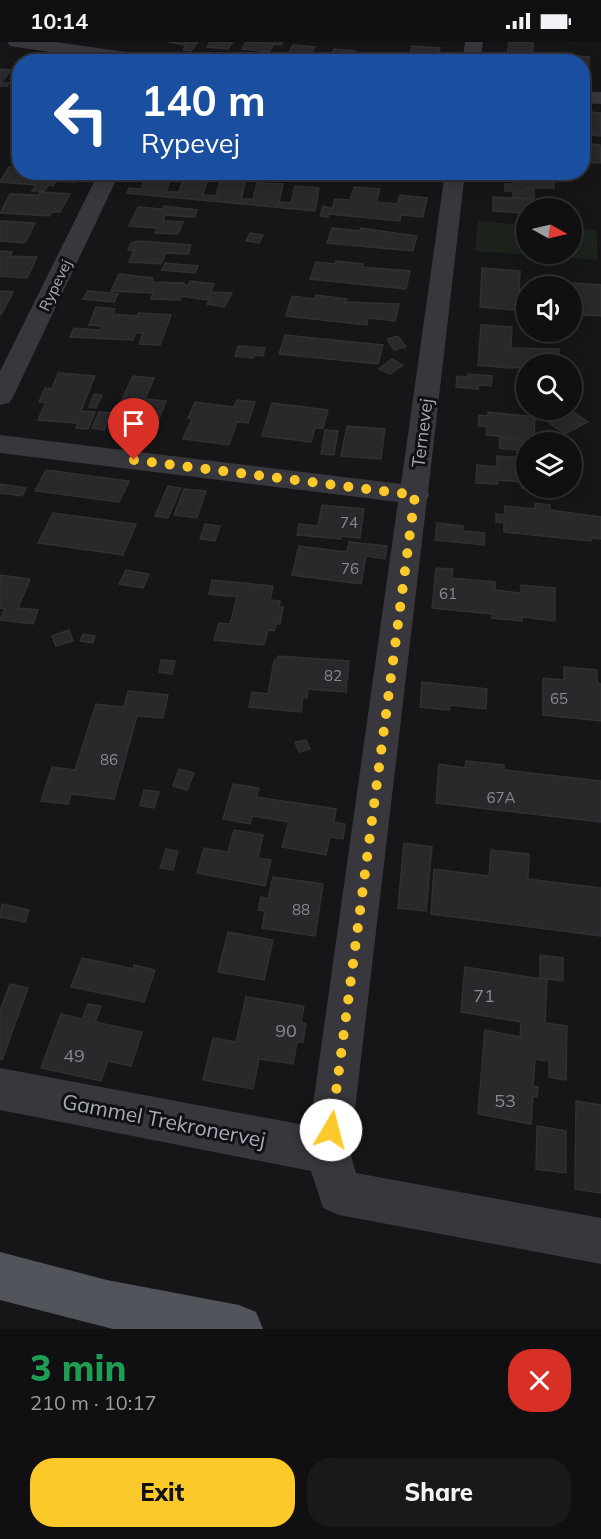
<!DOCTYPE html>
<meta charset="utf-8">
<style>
body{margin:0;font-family:Mulish,sans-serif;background:#19191b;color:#f1f3f6;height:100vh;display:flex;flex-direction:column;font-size:22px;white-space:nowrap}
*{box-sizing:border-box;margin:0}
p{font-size:20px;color:#9c9d9f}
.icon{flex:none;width:33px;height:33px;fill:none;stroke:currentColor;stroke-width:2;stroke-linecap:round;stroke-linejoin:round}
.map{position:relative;height:1287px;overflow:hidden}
.drawer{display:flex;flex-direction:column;background:#101012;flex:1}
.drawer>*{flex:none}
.banner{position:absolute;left:12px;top:12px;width:578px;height:126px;border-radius:24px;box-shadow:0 3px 15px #0003,0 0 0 2px #303032;background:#1a4fa0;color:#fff;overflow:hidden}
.needle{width:39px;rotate:98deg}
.tools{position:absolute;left:516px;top:156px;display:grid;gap:12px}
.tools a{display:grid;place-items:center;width:66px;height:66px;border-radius:50%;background:#101012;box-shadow:0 3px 15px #0003,0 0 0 2px #303032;font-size:30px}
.pin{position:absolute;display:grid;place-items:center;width:51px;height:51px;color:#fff;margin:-62px -26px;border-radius:50% 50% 50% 0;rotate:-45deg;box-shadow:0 0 6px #0007}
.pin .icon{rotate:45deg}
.me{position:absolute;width:66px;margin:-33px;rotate:8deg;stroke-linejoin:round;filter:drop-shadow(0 0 4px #0008)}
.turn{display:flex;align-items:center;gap:21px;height:126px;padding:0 30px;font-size:27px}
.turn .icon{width:78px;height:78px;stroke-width:2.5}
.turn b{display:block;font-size:42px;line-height:51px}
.round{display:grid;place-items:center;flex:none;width:63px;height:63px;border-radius:24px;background:#19191b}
.headline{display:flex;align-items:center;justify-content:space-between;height:102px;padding:0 30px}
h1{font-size:36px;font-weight:800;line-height:45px;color:#1e9e55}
.primary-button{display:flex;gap:12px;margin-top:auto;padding:12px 30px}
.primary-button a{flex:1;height:69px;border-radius:24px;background:#fcc92a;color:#111;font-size:24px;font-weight:800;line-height:69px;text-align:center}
.primary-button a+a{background:#19191b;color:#f1f3f6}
.status{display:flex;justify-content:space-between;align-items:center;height:42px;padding:0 30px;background:#101012;direction:ltr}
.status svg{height:16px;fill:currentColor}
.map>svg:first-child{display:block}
.green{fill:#1c231d}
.building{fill:#29292c;stroke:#303034;stroke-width:1.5}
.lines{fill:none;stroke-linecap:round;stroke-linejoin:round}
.street{fill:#37373d;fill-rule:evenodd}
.primary{fill:#52545c;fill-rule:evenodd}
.route{stroke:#fcc92a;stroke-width:10;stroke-dasharray:0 18}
.labels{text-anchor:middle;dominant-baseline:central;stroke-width:6;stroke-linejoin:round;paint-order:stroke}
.far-street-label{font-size:15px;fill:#a7abb9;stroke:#111113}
.number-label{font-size:15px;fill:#878a95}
.street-label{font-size:18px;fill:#a7abb9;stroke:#111113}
.near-number-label{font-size:18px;fill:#878a95}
.near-street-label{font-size:21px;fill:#a7abb9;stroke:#111113}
</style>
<div class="status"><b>10:14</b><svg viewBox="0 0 49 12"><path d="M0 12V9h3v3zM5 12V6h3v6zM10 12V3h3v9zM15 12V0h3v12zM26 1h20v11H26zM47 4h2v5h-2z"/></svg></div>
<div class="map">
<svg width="601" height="1287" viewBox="0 0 601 1287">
<rect width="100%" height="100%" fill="#161618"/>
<path class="green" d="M 478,179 L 526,183 L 526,212 L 572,212 L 572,186 L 597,188 L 597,218 L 475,209 Z"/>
<path class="building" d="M 168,0 L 198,0 L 191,9 L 183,8 L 186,3 Z
M 210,0 L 233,0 L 228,7 L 207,5 Z
M 246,0 L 272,1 L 283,0 L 281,3 L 274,2 L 269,10 L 242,7 Z
M 509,0 L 533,0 L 532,20 L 506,20 Z
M 293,3 L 315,5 L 309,16 L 287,14 Z
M 412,4 L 440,6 L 437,20 L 408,20 Z
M 334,7 L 356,9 L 352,18 L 358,20 L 328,18 Z
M 547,12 L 589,15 L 589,26 L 582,25 L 582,20 L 538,20 L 538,14 L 547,15 Z
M 0,27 L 11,28 L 1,41 L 9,41 L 7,44 L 0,44 Z
M 582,69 L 601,71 L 601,94 L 582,92 Z
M 585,102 L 600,103 L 601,121 L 582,120 L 582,106 L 585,106 Z
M 9,125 L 20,126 L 20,130 L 62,130 L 60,135 L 76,136 L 74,140 L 56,139 L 53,144 L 48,143 L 44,149 L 32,149 L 36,143 L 0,140 Z
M 513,130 L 554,131 L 554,146 L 523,146 L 534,148 L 534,157 L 513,155 L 513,149 L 505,149 L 505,142 L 512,142 Z
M 148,131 L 172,132 L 166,150 L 179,150 L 184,134 L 208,136 L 203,153 L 216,154 L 221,137 L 246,139 L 241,157 L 253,157 L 257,141 L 283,142 L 279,160 L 291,161 L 295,144 L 319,146 L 315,169 L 127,151 L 129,146 L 141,147 Z
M 354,145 L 380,147 L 376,160 L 397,162 L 400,153 L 427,156 L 423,175 L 401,173 L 400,179 L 329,172 L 328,175 L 320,174 L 323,164 L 332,167 L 335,157 L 350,158 Z
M 40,150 L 70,152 L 60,170 L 52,170 L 49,174 L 0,171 L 10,152 L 39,153 Z
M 493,155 L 531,157 L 530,161 L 541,162 L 540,157 L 563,159 L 563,166 L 526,166 L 526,171 L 493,169 Z
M 164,164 L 197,168 L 195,174 L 191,175 L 165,173 L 163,179 L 183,180 L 178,192 L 155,191 L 157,186 L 129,184 L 138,165 L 163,167 Z
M 0,179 L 35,181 L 25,201 L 0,199 Z
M 332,186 L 360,189 L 361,186 L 417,194 L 413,209 L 327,201 Z
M 250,191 L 263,193 L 259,201 L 246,199 Z
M 138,199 L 191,203 L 188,212 L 166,211 L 161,222 L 129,220 L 134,208 L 128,208 L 131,201 Z
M 0,209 L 12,210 L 10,214 L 37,215 L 27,236 L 0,234 Z
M 336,219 L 363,222 L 362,225 L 410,229 L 406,247 L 310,237 L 316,220 L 335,222 Z
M 165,221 L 198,224 L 195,231 L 162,228 Z
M 482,226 L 520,229 L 519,250 L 526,251 L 526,269 L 480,265 Z
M 119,232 L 153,236 L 152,240 L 184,241 L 184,243 L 188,243 L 190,239 L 214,242 L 211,250 L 232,251 L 224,265 L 207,262 L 211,256 L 207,258 L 181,254 L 180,258 L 151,257 L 153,251 L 111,249 Z
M 574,241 L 601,243 L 601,274 L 572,272 Z
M 0,249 L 13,250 L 1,273 L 0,273 Z
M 88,249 L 118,252 L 114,260 L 83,257 Z
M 316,253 L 347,257 L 345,260 L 399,262 L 395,279 L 368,276 L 367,283 L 286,274 L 292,254 L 315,257 Z
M 96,265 L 115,267 L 113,272 L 137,274 L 138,271 L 171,273 L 160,303 L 139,302 L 143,291 L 136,291 L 133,298 L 70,295 L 74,286 L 100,288 L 102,284 L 89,283 Z
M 481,283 L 512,285 L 511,306 L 559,307 L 559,322 L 526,322 L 526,325 L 511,326 L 478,323 Z
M 285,293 L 383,303 L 378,322 L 279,312 Z
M 398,294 L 406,305 L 394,308 L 387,297 Z
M 238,304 L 265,306 L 263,314 L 254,313 L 253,316 L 235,314 Z
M 392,317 L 403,323 L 390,332 L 379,327 Z
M 58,331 L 95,334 L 76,381 L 38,378 L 46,360 L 39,360 L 45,346 L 52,347 Z
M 468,332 L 492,334 L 491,344 L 479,343 L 478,347 L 456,345 L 457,334 L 468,335 Z
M 133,334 L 154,336 L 145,357 L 166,359 L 157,382 L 113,376 Z
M 94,352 L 102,353 L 96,366 L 89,365 Z
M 237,358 L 255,360 L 248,381 L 237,380 L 229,403 L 183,397 L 192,377 L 188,376 L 195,360 L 234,365 Z
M 272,361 L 328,368 L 323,386 L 315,386 L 311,400 L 262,394 Z
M 557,368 L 570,368 L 588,380 L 565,392 L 542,376 Z
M 83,369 L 95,370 L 88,387 L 76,386 Z
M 99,370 L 111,371 L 104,388 L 92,386 Z
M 488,370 L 535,375 L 534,398 L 486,393 L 487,385 L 478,384 L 479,373 L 488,374 Z
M 347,384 L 385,387 L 381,417 L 341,414 Z
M 325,388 L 338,389 L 334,413 L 321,412 Z
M 500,396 L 534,400 L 542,400 L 526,400 L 526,409 L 499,406 Z
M 497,414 L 526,416 L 526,446 L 559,446 L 560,448 L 522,446 L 522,440 L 497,438 L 498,442 L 476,441 L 477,423 L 497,425 Z
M 46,428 L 129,439 L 119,460 L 35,449 Z
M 0,442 L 26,446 L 22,454 L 0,451 Z
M 168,444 L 181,446 L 168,476 L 155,474 Z
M 184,447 L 206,449 L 197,476 L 174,473 Z
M 535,461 L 550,463 L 550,468 L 601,475 L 601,497 L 591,496 L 591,499 L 504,490 L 504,481 L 496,480 L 496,472 L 504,473 L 505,464 L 535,467 Z
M 322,463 L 364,467 L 360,496 L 341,494 L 341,497 L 297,493 L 299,482 L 318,484 Z
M 53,471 L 136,482 L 123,513 L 38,501 Z
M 437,481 L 463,484 L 462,489 L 485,491 L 484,503 L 435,498 Z
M 205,482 L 220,484 L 215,499 L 200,497 Z
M 349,500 L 387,504 L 385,517 L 366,514 L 361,542 L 292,533 L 299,504 L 347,510 Z
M 436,526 L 453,527 L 452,536 L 495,540 L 495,548 L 521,551 L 521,543 L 555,546 L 555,579 L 522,575 L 522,579 L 492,576 L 492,572 L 432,566 Z
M 126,528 L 149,532 L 143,546 L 119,542 Z
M 0,533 L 30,537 L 18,566 L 38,568 L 33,582 L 0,578 L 5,567 L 0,566 Z
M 212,538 L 273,544 L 270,558 L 280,559 L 279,565 L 283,565 L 280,582 L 276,582 L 274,589 L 268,588 L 264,603 L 214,598 L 219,581 L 230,582 L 237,555 L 209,552 Z
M 69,588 L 73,599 L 56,604 L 52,594 Z
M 83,592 L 95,594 L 93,601 L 80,599 Z
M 279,614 L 349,619 L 346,650 L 308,647 L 307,656 L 303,655 L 301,670 L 249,665 L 252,650 L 268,652 L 274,619 Z
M 161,618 L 175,619 L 172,632 L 159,630 Z
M 564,625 L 597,628 L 597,641 L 601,642 L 601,679 L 543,673 L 543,636 L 564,638 Z
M 422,640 L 487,647 L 486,667 L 450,663 L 449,668 L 420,665 Z
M 128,649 L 168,653 L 163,676 L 137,674 L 114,757 L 71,752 L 68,762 L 41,759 L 52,725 L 75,728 L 96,662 L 124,665 Z
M 306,698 L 310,707 L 299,710 L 295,700 Z
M 466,719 L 504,723 L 504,728 L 601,739 L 601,780 L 436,761 L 439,722 L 465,726 Z
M 179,727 L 194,731 L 187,748 L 173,744 Z
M 233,742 L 259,746 L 256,755 L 336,767 L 334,780 L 345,782 L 343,797 L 330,795 L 326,813 L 282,805 L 289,780 L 252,774 L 250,782 L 223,777 Z
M 144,748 L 159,750 L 154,766 L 140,764 Z
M 234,788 L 263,793 L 258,816 L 271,818 L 265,844 L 197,831 L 204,806 L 228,810 Z
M 404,801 L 432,805 L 426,869 L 398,866 Z
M 166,807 L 178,809 L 173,828 L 160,826 Z
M 491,808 L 529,812 L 528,837 L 601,846 L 601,894 L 431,872 L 434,827 L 489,834 Z
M 273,835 L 323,842 L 315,894 L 262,886 L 265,869 L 258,868 L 261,855 L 268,857 Z
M 2,862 L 29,868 L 25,880 L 0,875 Z
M 228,890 L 273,898 L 264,938 L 218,930 Z
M 540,913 L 563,916 L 563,939 L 540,936 Z
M 82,916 L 134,927 L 134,923 L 155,928 L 144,960 L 71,945 Z
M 465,925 L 547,938 L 545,981 L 567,984 L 566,1038 L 549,1035 L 549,1019 L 535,1017 L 533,1044 L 538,1045 L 537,1055 L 533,1054 L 531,1082 L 478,1072 L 485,988 L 520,995 L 521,980 L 461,970 Z
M 10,942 L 28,946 L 2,1018 L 0,1017 L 0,969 Z
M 246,955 L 304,964 L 301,980 L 306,982 L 303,1000 L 297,1000 L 293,1022 L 259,1017 L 253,1047 L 203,1038 L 213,996 L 236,1000 Z
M 88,962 L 101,964 L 95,980 L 142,990 L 131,1024 L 108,1019 L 101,1039 L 41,1026 L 61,972 L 82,977 Z
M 576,1059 L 601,1063 L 601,1151 L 575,1147 Z
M 537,1084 L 566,1089 L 566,1131 L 536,1127 Z"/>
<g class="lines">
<path class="street" d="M 7,0 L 55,0 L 162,15 L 171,20 L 119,20 L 16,5 L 10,4 Z
M 465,0 L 483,0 L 480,20 L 462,20 Z
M 582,49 L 601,50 L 601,62 L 582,61 Z
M 99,130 L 120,130 L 13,355 L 9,361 L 0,363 L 0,329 Z
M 445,130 L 465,130 L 428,450 L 429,453 L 427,457 L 350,1110 L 356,1131 L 601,1176 L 601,1222 L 339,1173 L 323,1166 L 311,1129 L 0,1068 L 0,1026 L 310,1084 L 398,460 L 0,411 L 0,393 L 401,442 Z"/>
<path class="primary" d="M 0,1210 L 107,1238 L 239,1263 L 256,1270 L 263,1287 L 113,1287 L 0,1258 Z"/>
</g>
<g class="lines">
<path class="route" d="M 134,418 L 415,453 L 331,1088"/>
</g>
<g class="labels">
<g class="far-street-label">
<text transform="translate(55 243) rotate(-64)">Rypevej</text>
</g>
<g class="number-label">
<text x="349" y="480">74</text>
<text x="350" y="526">76</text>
<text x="448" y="551">61</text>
<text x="333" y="633">82</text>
<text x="559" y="656">65</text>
<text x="109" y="717">86</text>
<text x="501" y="755">67A</text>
<text x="301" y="867">88</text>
</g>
<g class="street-label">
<text transform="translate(422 391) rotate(-83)">Ternevej</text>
</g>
<g class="near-number-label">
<text x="484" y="953">71</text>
<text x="286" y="988">90</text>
<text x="74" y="1013">49</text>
<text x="505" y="1058">53</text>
</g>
<g class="near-street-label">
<text transform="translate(164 1078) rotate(11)">Gammel Trekronervej</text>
</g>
</g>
</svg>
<div class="tools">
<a><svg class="needle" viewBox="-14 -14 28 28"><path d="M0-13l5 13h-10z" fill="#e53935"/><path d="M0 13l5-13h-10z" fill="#9c9d9f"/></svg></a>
<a><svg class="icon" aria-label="sound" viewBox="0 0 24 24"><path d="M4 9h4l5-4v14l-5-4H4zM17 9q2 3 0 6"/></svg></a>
<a><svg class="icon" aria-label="search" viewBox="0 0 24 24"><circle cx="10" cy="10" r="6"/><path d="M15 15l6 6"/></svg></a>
<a><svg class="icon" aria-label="layers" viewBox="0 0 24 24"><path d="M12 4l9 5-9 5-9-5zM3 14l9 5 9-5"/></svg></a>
</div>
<div class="pin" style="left:134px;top:418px;background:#d93025"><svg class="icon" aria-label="arrive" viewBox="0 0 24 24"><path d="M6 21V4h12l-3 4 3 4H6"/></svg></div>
<svg class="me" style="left:331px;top:1088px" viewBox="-20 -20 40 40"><circle r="19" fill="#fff"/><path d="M0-13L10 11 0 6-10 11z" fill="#fcc92a"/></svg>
<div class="banner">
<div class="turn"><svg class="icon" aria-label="left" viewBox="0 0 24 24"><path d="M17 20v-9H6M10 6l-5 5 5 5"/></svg><div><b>140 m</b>Rypevej</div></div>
</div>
</div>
<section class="drawer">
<div class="headline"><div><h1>3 min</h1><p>210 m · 10:17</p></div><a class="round" style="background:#d93025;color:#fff"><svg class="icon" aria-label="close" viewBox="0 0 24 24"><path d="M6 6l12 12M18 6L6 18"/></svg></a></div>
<div class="primary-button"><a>Exit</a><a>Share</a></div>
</section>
